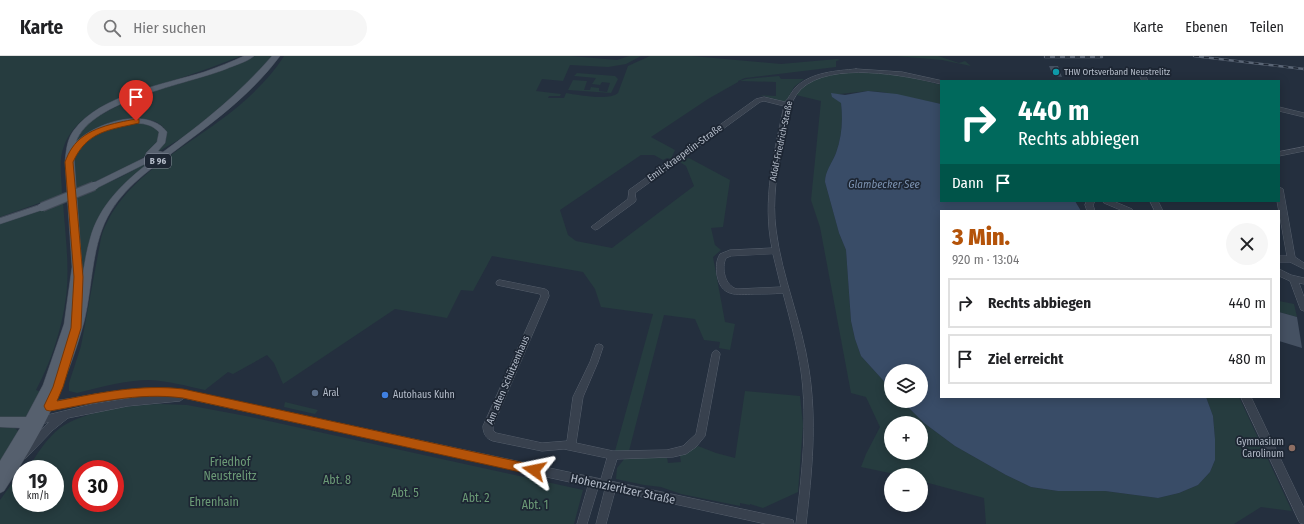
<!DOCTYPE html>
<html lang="de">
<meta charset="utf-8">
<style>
body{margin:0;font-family:"Fira Sans Condensed",sans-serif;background:#f6f6f6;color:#202124;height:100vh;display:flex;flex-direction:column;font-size:15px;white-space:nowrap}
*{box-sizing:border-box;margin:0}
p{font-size:13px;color:#757577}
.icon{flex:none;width:22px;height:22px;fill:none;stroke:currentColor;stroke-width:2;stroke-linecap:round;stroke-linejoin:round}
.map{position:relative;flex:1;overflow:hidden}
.side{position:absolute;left:940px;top:154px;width:340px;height:188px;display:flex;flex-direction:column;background:#fff;border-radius:0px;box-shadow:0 2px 10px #0003}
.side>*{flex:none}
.banner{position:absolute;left:940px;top:24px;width:340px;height:122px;border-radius:0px;box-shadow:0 2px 10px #0003;background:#00695c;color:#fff;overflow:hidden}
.buttons{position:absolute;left:884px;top:308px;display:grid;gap:8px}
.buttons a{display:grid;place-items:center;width:44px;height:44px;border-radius:50%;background:#fff;box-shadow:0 2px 10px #0003;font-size:20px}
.speed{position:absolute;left:12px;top:404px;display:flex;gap:8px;font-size:20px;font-weight:700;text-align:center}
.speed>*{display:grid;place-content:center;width:52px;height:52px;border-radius:50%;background:#fff;box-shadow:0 2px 10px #0003;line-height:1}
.speed small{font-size:10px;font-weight:400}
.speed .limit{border:6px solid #d22;background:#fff;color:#111}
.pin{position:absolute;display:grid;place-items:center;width:34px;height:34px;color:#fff;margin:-41px -17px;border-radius:50% 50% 50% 0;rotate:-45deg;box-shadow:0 0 4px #0007}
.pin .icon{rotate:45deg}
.me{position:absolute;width:44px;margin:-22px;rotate:282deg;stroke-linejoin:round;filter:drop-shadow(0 0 3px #0008)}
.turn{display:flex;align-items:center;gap:14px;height:84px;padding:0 12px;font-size:18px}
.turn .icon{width:52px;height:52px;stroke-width:2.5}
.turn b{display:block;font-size:28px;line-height:34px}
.then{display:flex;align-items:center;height:38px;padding:0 12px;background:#0003;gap:8px;font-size:15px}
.round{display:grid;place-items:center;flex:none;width:42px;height:42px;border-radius:21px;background:#f6f6f6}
.overview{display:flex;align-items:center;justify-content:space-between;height:68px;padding:0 12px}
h1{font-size:24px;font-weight:800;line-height:30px;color:#b45309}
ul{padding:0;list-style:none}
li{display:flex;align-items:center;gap:12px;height:50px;margin:0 8px 6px;padding:0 4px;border:2px solid #e0e0e0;border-radius:0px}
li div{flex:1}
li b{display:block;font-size:15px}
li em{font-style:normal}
header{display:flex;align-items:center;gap:24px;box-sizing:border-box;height:56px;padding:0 20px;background:#fff;border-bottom:1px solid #e0e0e0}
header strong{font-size:19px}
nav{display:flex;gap:22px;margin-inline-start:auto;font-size:14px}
.search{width:280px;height:36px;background:#f6f6f6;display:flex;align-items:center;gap:10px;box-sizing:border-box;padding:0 14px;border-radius:22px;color:#757577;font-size:15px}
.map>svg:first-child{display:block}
.green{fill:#263c3f;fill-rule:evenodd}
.water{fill:#394c67}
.building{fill:#455162}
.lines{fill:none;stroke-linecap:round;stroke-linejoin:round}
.minor-casing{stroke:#565f6c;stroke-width:1}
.major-casing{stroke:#414a57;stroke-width:1}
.minor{fill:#38414e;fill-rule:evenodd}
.major{fill:#56606e;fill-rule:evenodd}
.rail-casing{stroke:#5a6575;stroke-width:2.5}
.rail{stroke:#1d2633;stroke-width:1.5;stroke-dasharray:5;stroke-linecap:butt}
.major-bridge-casing{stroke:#414a57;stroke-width:10;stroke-linecap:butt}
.major-bridge{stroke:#56606e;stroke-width:8}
.route{fill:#b45309;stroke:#753606}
.culture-dot{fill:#0f9aa8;stroke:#1d2633;stroke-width:1.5}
.service-dot{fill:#5c6f8a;stroke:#1d2633;stroke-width:1.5}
.shop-dot{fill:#3f7fe0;stroke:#1d2633;stroke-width:1.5}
.education-dot{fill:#8d6e63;stroke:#1d2633;stroke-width:1.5}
.labels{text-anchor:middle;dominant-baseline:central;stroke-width:3.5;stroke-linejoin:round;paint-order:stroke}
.far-poi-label{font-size:9px;fill:#b4bcc9;stroke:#1d2633;text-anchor:start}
.far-street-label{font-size:9px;fill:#b4bcc9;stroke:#1d2633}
.shield{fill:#1d2633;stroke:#878f9c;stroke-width:1}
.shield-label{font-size:9px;font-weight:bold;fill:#b4bcc9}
.street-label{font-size:10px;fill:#b4bcc9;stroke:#1d2633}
.poi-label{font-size:10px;fill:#b4bcc9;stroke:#1d2633;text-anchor:start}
.water-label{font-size:11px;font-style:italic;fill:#7c92b1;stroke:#1d2633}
.near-park-label{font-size:12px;fill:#6b9a76;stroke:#1d2633}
.near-street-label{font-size:12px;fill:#b4bcc9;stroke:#1d2633}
</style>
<header>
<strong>Karte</strong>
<div class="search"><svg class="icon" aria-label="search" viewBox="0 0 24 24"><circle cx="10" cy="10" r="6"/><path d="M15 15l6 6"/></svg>Hier suchen</div>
<nav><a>Karte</a><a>Ebenen</a><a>Teilen</a></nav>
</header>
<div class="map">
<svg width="1304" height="468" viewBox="0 0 1304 468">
<rect width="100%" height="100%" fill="#242f3e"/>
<path class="green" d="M 0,0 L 241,0 C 221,8 201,15 181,22 C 142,34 80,48 64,90 C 58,104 62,124 62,139 L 0,161 Z
M 251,0 L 272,0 L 243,33 L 187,79 L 156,97 L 164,86 L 167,77 C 158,57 128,62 111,68 C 98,73 83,86 72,94 L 75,83 L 90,65 L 130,43 Z
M 284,0 L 570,0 L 617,4 L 629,0 L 641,0 L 626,8 L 608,11 L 570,9 L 563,25 L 542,23 L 536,35 L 561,38 L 560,40 L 549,40 L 548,42 L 564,42 L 566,37 C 578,39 609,45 618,37 L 628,10 L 650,0 L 692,0 L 781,8 L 837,3 L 840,4 L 836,5 L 836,11 L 745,22 L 738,25 L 738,26 L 708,43 L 651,81 L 675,94 L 671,103 L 667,102 L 663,104 L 654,99 L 641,99 L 560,154 L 568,179 L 576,185 L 612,192 L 694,130 L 686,110 L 678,105 L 689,102 L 730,124 L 723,171 L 711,172 L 715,189 L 721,194 L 713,201 L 725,266 L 735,268 L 730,294 L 719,292 L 720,286 L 704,284 L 695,263 L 664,259 L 629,395 L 615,395 L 653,258 L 601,251 L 595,233 L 583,216 L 492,200 L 473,235 L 461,234 L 447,262 L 395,253 L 283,328 L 274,307 L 267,299 L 233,318 L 228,316 L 205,334 C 187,330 168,325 150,324 C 126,324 101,331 77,337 L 69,335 L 69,327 L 81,290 L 101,182 C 118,126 178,96 222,63 C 245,46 269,24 284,0 Z
M 896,0 L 938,0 L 959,7 L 965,5 L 971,10 L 942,4 Z
M 861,14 L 914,22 L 941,29 L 941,48 L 882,36 L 868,35 L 840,38 L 832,41 L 841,46 C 843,64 842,80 836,97 C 832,107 825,115 825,126 L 839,177 L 846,194 L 851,265 L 855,283 L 861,300 L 891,333 L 891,345 L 902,345 L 924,367 L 955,390 L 1006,419 L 1031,431 L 1058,435 L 1105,435 L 1158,442 L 1179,437 L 1198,429 L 1210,416 L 1215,404 L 1215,383 L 1213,360 L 1206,341 L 1239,341 L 1292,455 L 1261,451 L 1234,468 L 986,468 L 984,442 L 921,425 L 921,419 L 899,419 L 861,411 L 866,398 L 880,371 L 866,341 L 851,337 L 820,171 L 811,144 L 821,45 L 796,39 C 808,17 839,17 861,14 ZM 891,367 L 921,367 L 921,397 L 891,397 Z
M 577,17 L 615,20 L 618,23 L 611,37 L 568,34 L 573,24 L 587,25 L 584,34 L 590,34 L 591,31 L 599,32 L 599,35 L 607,36 L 610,27 L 602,26 L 600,29 L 592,28 L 596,22 L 574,20 Z
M 779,20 L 781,23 L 804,23 L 794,31 L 787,44 L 784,46 L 760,39 L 776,40 L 776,26 L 740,25 L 746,23 Z
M 135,67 C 146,68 156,68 161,79 C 154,106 100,123 76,133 C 75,122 72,110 75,99 C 81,78 117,69 135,67 Z
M 165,97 L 110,145 L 100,159 L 91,181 L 80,229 L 76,141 L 121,121 Z
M 63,146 C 65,177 70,210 66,241 C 62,273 51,306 36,334 L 41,336 L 25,362 L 0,363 L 0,167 Z
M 1279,245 L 1294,248 L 1297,261 L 1279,256 Z
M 745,335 L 800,340 L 803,369 L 798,436 L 763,452 L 750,448 L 750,449 L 740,447 L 740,450 L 681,438 L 661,431 L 644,429 L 616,423 L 617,412 L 625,402 L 667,402 L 668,407 L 681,406 L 680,400 L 698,390 L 716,397 L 735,402 Z
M 285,346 L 318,354 L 315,358 L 284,351 Z
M 161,348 L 187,349 L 246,360 L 583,434 L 574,468 L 0,468 L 0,444 L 13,426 L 20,426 L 21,424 L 21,447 L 55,447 L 55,413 L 28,413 C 37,398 46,383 60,372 C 83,355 132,349 161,348 ZM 81,413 L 115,413 L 115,447 L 81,447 Z
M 0,370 C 7,371 16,369 19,377 L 0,411 Z"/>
<path class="water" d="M 868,35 L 897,38 L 941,48 L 941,145 L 1075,145 L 1081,155 L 941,155 L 941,341 L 1206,341 L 1213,360 L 1215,383 L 1215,404 L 1210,416 L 1198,429 L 1179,437 L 1158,442 L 1105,435 L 1058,435 L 1031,431 L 1006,419 L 955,390 L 924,367 L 902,345 L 921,345 L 921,315 L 891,315 L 891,333 L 861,300 L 855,283 L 851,265 L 846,194 L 839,177 L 825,126 C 825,115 832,107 836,97 C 842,80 843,64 841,47 L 832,41 L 831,37 L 845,39 Z"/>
<path class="building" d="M 1049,10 L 1058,10 L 1062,21 L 1053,20 Z
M 1279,256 L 1297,261 L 1302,292 L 1279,285 Z"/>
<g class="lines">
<defs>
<path id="minor" d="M 856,13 L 902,16 L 943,25 L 941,25 L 941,28 C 904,19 831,5 801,33 C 788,46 787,67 783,84 C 777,113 772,144 776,174 C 782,222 802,266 809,314 C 817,365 812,417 806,468 L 796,468 C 802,417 808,366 801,315 C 797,289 790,263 783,237 C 773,238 764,238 754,238 C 736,239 721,241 717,219 C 716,211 716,205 720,198 L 730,194 L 772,192 C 762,144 774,97 784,50 L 764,45 L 760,46 L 635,137 L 636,144 L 635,146 L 598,173 L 595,174 L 591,171 L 628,143 L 629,134 L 756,43 L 764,41 L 785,46 C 789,42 792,35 796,31 C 812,16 836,15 856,13 ZM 773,198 L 781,231 L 737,233 C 725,230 721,212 726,202 L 731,200 Z
M 1141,14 L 1144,16 L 1148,25 L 1142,25 L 1138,16 Z
M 1279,51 L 1304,57 L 1304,61 L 1279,55 Z
M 1304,91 L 1304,95 L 1279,100 L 1279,96 Z
M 1279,131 L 1283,133 L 1295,201 L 1304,207 L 1304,213 L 1290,206 L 1279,206 L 1279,200 L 1287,200 L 1277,145 L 1279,145 Z
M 1087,145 L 1095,145 L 1093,149 L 1095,155 L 1087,155 L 1085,149 Z
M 1103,145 L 1113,145 L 1132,153 L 1133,155 L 1123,155 L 1104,147 Z
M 1150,145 L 1158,145 L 1163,155 L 1155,155 Z
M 1279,213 L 1291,219 L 1304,222 L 1304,228 L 1299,227 L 1304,241 L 1304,255 L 1301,254 L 1300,252 L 1290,225 L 1279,220 Z
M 500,224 L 545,233 L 548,235 L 549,240 L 493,370 L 493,374 L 496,377 L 542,387 L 567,385 L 573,341 L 590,306 L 596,289 L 599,288 L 602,289 L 603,291 L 598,306 L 583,341 L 576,387 L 613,395 L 667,394 L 683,390 L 696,378 L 712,298 L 713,296 L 716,294 L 719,296 L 720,298 L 705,380 L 696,391 L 686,398 L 673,401 L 617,403 L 610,425 L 789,463 L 793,464 L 794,468 L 766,468 L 615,435 L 606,468 L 596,468 L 605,433 L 598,432 L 587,468 L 577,468 L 588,430 L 184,342 L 180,345 L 128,350 L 68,362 L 53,374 L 26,402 L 23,403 L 20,402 L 18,399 L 20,396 L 49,366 L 42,368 L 39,367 L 37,364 L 39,361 L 93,348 L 144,340 L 113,343 L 43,356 L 40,355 L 38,352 L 40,349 C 50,345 62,344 73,342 C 110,335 145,330 183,334 L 601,423 L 607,402 L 564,393 L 542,395 L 493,385 C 486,383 483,377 483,370 L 541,240 L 540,238 L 497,229 L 496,227 L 497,225 Z
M 1241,341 L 1251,341 L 1304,452 L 1304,468 L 1300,467 Z"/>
<path id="major" d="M 244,0 L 254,0 C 247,6 235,9 226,13 C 188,28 91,44 76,86 C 96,66 148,50 167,76 L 165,87 L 158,95 L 163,96 C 203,67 240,37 272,0 L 280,0 C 254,35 219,62 184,88 C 158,108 128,127 111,155 C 91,187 93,230 84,266 C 67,329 40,381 4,435 L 0,437 L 0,405 L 20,372 L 0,371 L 0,361 L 26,361 L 43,329 L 64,268 L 72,211 L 65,106 C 66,95 67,83 74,74 C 100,39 165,28 204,16 C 218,11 231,6 244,0 ZM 137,67 C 146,68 152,69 159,76 L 157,86 L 146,97 L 146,101 L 91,128 L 90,130 L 91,132 L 97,132 L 151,105 C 124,126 99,149 90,183 C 83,207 82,232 76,256 L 82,211 L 74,101 C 78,98 80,91 85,87 C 98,74 119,69 137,67 Z
M 42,148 L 46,151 L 45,153 L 0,168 L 0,162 Z"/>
</defs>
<use href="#minor" class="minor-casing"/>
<use href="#major" class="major-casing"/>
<use href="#minor" class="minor"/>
<use href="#major" class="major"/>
<defs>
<path id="rail" d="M 1194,0 L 1304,13
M 1045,1 L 1102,1"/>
</defs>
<use href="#rail" class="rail-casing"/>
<use href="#rail" class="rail"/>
<defs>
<path id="major-bridge" d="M 42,151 L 94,130"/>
</defs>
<use href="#major-bridge" class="major-bridge-casing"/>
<use href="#major-bridge" class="major-bridge"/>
</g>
<path class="route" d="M 136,63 L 139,63 L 139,67 C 109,74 87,75 73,106 L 83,221 L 81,272 L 63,331 L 57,345 C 99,337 140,328 183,333 L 534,409 L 538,410 L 540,414 L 538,418 L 534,419 L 183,342 C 138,336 94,347 50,355 L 46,354 L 44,350 L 53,331 L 71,272 L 74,221 L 65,106 C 67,101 69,96 72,92 C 85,72 115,67 136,63 Z"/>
<circle class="culture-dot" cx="1056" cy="16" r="4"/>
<circle class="service-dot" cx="315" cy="337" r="4"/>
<circle class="shop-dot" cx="385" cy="339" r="4"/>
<circle class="education-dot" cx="1292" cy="392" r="4"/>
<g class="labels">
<g class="far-poi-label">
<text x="1064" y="16">THW Ortsverband Neustrelitz</text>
</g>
<g class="far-street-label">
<text transform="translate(781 85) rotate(-78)">Adolf-Friedrich-Straße</text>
</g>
<rect class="shield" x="145" y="98" width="26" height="14" rx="3"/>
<g class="shield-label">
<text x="158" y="105">B 96</text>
</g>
<g class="street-label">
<text transform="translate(685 97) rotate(-36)">Emil-Kraepelin-Straße</text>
<text transform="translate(508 324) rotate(-67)">Am alten Schützenhaus</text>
</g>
<g class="poi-label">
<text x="323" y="337">Aral</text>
<text x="393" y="339">Autohaus Kuhn</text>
<text x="1284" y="386" text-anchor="end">Gymnasium<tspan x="1284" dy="12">Carolinum</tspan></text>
</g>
<g class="water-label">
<text x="884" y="128">Glambecker See</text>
</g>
<g class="near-park-label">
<text x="230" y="406">Friedhof<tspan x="230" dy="14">Neustrelitz</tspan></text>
<text x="337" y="424">Abt. 8</text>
<text x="405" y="437">Abt. 5</text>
<text x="476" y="442">Abt. 2</text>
<text x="214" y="446">Ehrenhain</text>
<text x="535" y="449">Abt. 1</text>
</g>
<g class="near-street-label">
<text transform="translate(623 433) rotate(12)">Hohenzieritzer Straße</text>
</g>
</g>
</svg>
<div class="buttons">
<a><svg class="icon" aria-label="layers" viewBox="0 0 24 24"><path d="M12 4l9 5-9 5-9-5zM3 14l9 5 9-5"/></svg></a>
<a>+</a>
<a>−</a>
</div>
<div class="speed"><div>19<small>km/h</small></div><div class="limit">30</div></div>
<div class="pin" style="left:136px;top:65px;background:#d93025"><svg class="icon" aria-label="arrive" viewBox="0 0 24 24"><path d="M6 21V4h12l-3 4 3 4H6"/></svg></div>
<svg class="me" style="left:534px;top:414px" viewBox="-20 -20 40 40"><path d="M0-17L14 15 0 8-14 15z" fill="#b45309" stroke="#fff" stroke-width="4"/></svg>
<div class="banner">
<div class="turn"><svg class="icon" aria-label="right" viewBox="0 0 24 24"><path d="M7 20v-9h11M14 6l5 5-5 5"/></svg><div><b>440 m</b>Rechts abbiegen</div></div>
<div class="then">Dann<svg class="icon" aria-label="arrive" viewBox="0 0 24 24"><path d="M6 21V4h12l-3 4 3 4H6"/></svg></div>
</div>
<section class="side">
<div class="overview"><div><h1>3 Min.</h1><p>920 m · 13:04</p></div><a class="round"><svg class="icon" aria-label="close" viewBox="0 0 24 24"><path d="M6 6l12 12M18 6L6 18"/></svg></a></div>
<ul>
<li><svg class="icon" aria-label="right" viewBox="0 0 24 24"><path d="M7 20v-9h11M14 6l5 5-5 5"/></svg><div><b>Rechts abbiegen</b></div><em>440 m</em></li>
<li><svg class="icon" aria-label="arrive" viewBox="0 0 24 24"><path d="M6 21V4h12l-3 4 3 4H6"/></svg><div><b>Ziel erreicht</b></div><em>480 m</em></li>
</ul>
</section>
</div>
